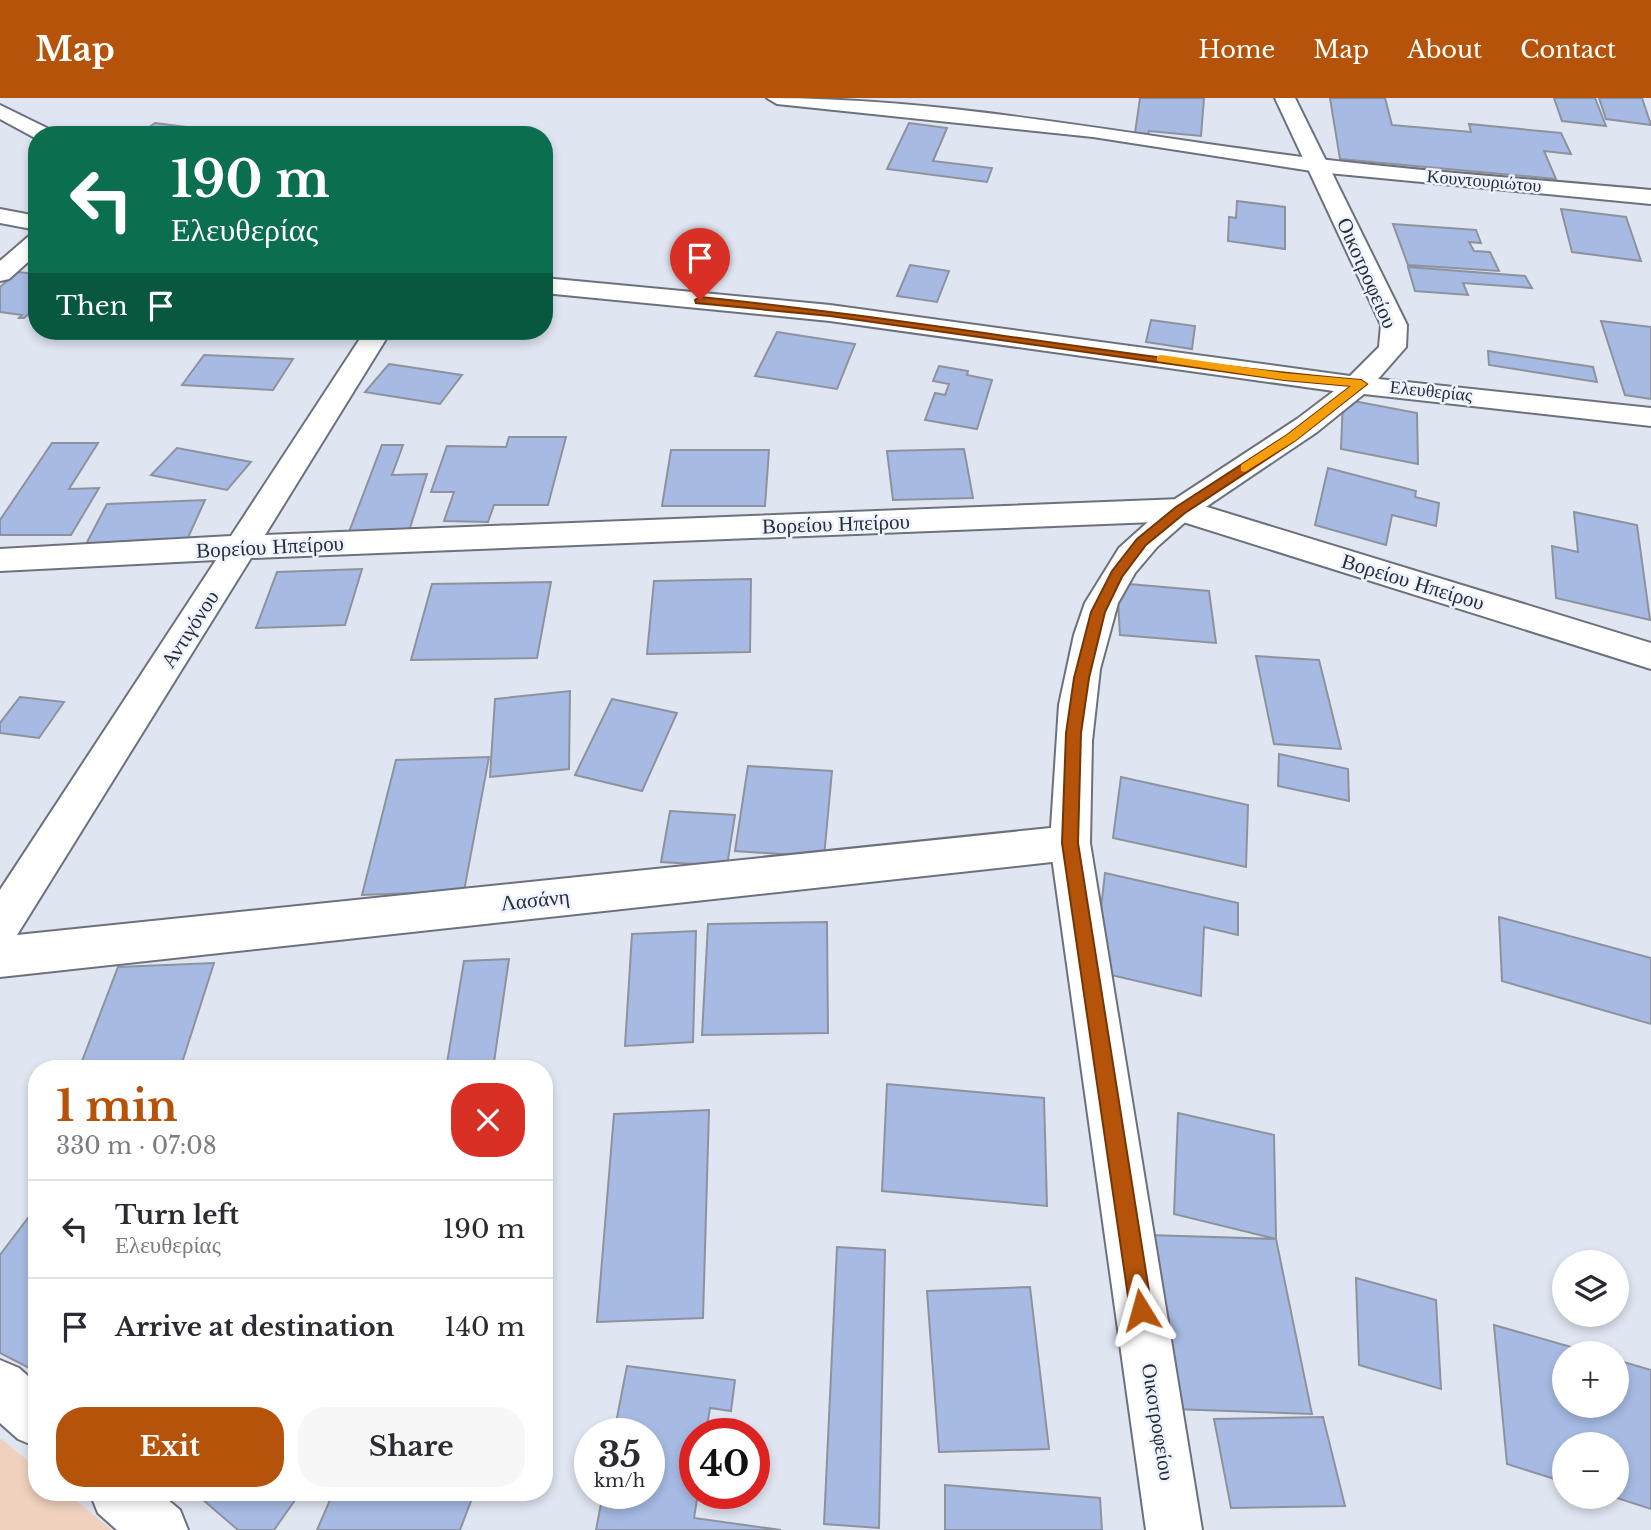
<!DOCTYPE html>
<meta charset="utf-8">
<style>
body{margin:0;font-family:"Libre Baskerville",serif;background:#f7f7f7;color:#2b2b33;height:100vh;display:flex;flex-direction:column;font-size:26px;white-space:nowrap}
*{box-sizing:border-box;margin:0}
p{font-size:23px;color:#7c7c81}
.icon{flex:none;width:38px;height:38px;fill:none;stroke:currentColor;stroke-width:2;stroke-linecap:round;stroke-linejoin:round}
.map{position:relative;flex:1;overflow:hidden}
.side{position:absolute;left:28px;top:962px;width:525px;height:441px;display:flex;flex-direction:column;background:#fff;border-radius:28px;box-shadow:0 4px 10px #0003}
.side>*{flex:none}
.hud{position:absolute;left:28px;top:28px;width:525px;height:214px;border-radius:28px;box-shadow:0 4px 10px #0003;background:#0b6e4f;color:#fff;overflow:hidden}
.controls{position:absolute;left:1552px;top:1152px;display:grid;gap:14px}
.controls a{display:grid;place-items:center;width:77px;height:77px;border-radius:50%;background:#fff;box-shadow:0 4px 10px #0003;font-size:35px}
.speed{position:absolute;left:574px;top:1320px;display:flex;gap:14px;font-size:35px;font-weight:700;text-align:center}
.speed>*{display:grid;place-content:center;width:91px;height:91px;border-radius:50%;background:#fff;box-shadow:0 4px 10px #0003;line-height:1}
.speed small{font-size:18px;font-weight:400}
.speed .limit{border:10px solid #d22;background:#fff;color:#111}
.pin{position:absolute;display:grid;place-items:center;width:60px;height:60px;color:#fff;margin:-72px -30px;border-radius:50% 50% 50% 0;rotate:-45deg;box-shadow:0 0 7px #0007}
.pin .icon{rotate:45deg}
.me{position:absolute;width:77px;margin:-38px;rotate:352deg;stroke-linejoin:round;filter:drop-shadow(0 0 5px #0008)}
.turn{display:flex;align-items:center;gap:24px;height:147px;padding:0 28px;font-size:32px}
.turn .icon{width:91px;height:91px;stroke-width:2.5}
.turn b{display:block;font-size:49px;line-height:60px}
.then{display:flex;align-items:center;height:66px;padding:0 28px;background:#0003;gap:14px;font-size:26px}
.round{display:grid;place-items:center;flex:none;width:74px;height:74px;border-radius:28px;background:#f7f7f7}
.overview{display:flex;align-items:center;justify-content:space-between;height:119px;padding:0 28px}
h1{font-size:42px;font-weight:800;line-height:52px;color:#b45309}
.button{display:flex;gap:14px;margin-top:auto;padding:14px 28px}
.button a{flex:1;height:80px;border-radius:28px;background:#b45309;color:#fff;font-size:28px;font-weight:800;line-height:80px;text-align:center}
.button a+a{background:#f7f7f7;color:#2b2b33}
ul{padding:0;list-style:none}
li{display:flex;align-items:center;gap:21px;height:98px;padding:0 28px;border-top:2px solid #e1e1e2}
li div{flex:1}
li b{display:block;font-size:26px}
li em{font-style:normal}
header{display:flex;align-items:center;gap:42px;box-sizing:border-box;height:98px;padding:0 35px;background:#b45309;color:#fff}
header strong{font-size:33px}
nav{display:flex;gap:38px;margin-inline-start:auto;font-size:24px}
.map>svg:first-child{display:block}
.green{fill:#f0d1be}
.building{fill:#a6bae3;stroke:#8d939e;stroke-width:2}
.lines{fill:none;stroke-linecap:round;stroke-linejoin:round}
.minor-casing{stroke:#6c717c;stroke-width:4}
.tertiary-casing{stroke:#6c717c;stroke-width:4}
.minor{fill:#fff;fill-rule:evenodd}
.tertiary{fill:#fff;fill-rule:evenodd}
.route{fill:#b45309;stroke:#753606;stroke-width:2}
.slow{fill:#f59e0b}
.labels{text-anchor:middle;dominant-baseline:central;stroke-width:5;stroke-linejoin:round;paint-order:stroke}
.far-street-label{font-size:18px;fill:#2b2d32;stroke:#ecf2ff}
.street-label{font-size:21px;fill:#2b2d32;stroke:#ecf2ff}
</style>
<header>
<strong>Map</strong>
<nav><a>Home</a><a>Map</a><a>About</a><a>Contact</a></nav>
</header>
<div class="map">
<svg width="1651" height="1432" viewBox="0 0 1651 1432">
<rect width="100%" height="100%" fill="#dfe5f1"/>
<path class="green" d="M 0,1340 L 37,1370 L 37,1395 L 67,1395 L 112,1432 L 0,1432 Z"/>
<path class="building" d="M 1140,0 L 1204,0 L 1201,38 L 1149,33 L 1148,36 L 1135,35 Z
M 1330,0 L 1385,0 L 1392,27 L 1471,34 L 1469,26 L 1561,35 L 1571,56 L 1544,53 L 1556,81 L 1340,61 Z
M 1554,0 L 1595,0 L 1606,28 L 1562,23 Z
M 1599,0 L 1642,0 L 1651,27 L 1606,21 Z
M 155,25 L 186,29 L 176,37 L 138,37 Z
M 909,25 L 947,30 L 933,63 L 992,70 L 987,84 L 887,71 Z
M 1237,103 L 1285,109 L 1285,151 L 1228,143 L 1229,119 L 1236,120 Z
M 1561,111 L 1626,119 L 1641,163 L 1572,154 Z
M 1393,126 L 1476,132 L 1481,145 L 1469,144 L 1474,153 L 1490,154 L 1499,173 L 1408,167 Z
M 910,167 L 949,173 L 937,204 L 897,198 Z
M 1408,169 L 1525,178 L 1532,190 L 1463,185 L 1468,197 L 1415,193 Z
M 17,174 L 37,176 L 37,209 L 24,220 L 19,220 L 22,217 L 0,214 L 0,189 Z
M 1151,222 L 1195,228 L 1192,251 L 1146,244 Z
M 1601,223 L 1651,229 L 1651,301 L 1625,297 Z
M 777,234 L 855,246 L 837,291 L 755,278 Z
M 1488,253 L 1593,269 L 1597,284 L 1489,267 Z
M 204,257 L 293,261 L 273,292 L 182,287 Z
M 389,266 L 462,277 L 440,306 L 365,294 Z
M 939,268 L 968,273 L 967,277 L 992,282 L 977,331 L 925,322 L 935,295 L 945,297 L 949,286 L 933,283 Z
M 1343,301 L 1417,315 L 1418,366 L 1341,351 Z
M 509,339 L 566,339 L 548,407 L 494,407 L 488,424 L 444,423 L 454,394 L 431,394 L 447,348 L 506,349 Z
M 52,345 L 98,345 L 69,391 L 99,390 L 71,437 L 0,437 L 0,422 Z
M 382,347 L 403,347 L 392,377 L 427,376 L 409,433 L 349,434 Z
M 177,350 L 251,364 L 227,392 L 151,377 Z
M 964,351 L 973,400 L 893,402 L 887,353 Z
M 671,352 L 769,352 L 765,408 L 662,408 Z
M 1328,370 L 1416,393 L 1415,399 L 1439,405 L 1436,428 L 1392,417 L 1386,447 L 1315,427 Z
M 205,402 L 186,444 L 85,448 L 107,406 Z
M 1574,414 L 1637,427 L 1650,522 L 1556,500 L 1552,448 L 1578,454 Z
M 362,471 L 345,527 L 256,530 L 277,474 Z
M 751,481 L 750,554 L 647,556 L 654,483 Z
M 551,484 L 537,560 L 411,562 L 432,486 Z
M 1117,485 L 1209,493 L 1216,545 L 1120,537 Z
M 1256,558 L 1319,562 L 1341,651 L 1274,646 Z
M 570,593 L 569,671 L 490,679 L 495,601 Z
M 20,599 L 64,604 L 39,640 L 0,635 L 0,625 Z
M 612,601 L 677,615 L 642,693 L 575,677 Z
M 1279,656 L 1348,671 L 1349,703 L 1278,688 Z
M 489,659 L 464,793 L 362,797 L 396,662 Z
M 748,668 L 832,673 L 824,759 L 735,753 Z
M 1121,679 L 1248,707 L 1246,769 L 1113,740 Z
M 670,713 L 735,717 L 727,768 L 661,764 Z
M 1105,775 L 1238,805 L 1238,837 L 1204,829 L 1201,898 L 1094,873 Z
M 1499,819 L 1651,860 L 1651,926 L 1502,883 Z
M 827,824 L 828,935 L 702,937 L 708,826 Z
M 696,833 L 693,944 L 625,948 L 632,836 Z
M 509,861 L 493,971 L 446,971 L 464,863 Z
M 214,865 L 180,971 L 79,971 L 118,869 Z
M 887,986 L 1044,1000 L 1047,1108 L 882,1093 Z
M 709,1012 L 703,1220 L 597,1224 L 614,1016 Z
M 1178,1015 L 1274,1037 L 1276,1141 L 1174,1116 Z
M 37,1108 L 37,1274 L 0,1255 L 0,1157 Z
M 1148,1137 L 1276,1141 L 1312,1316 L 1172,1311 Z
M 837,1149 L 885,1152 L 879,1430 L 824,1426 Z
M 1356,1180 L 1436,1202 L 1441,1291 L 1359,1267 Z
M 1030,1189 L 1049,1351 L 939,1354 L 927,1193 Z
M 1494,1227 L 1592,1255 L 1564,1255 L 1564,1307 L 1617,1307 L 1617,1262 L 1651,1272 L 1651,1411 L 1611,1398 L 1617,1398 L 1617,1346 L 1564,1346 L 1564,1384 L 1507,1366 Z
M 627,1268 L 735,1282 L 731,1313 L 710,1310 L 706,1335 L 695,1335 L 695,1395 L 698,1395 L 694,1420 L 781,1432 L 596,1432 L 603,1395 L 649,1395 L 649,1335 L 614,1335 Z
M 1323,1319 L 1345,1408 L 1231,1410 L 1214,1321 Z
M 945,1387 L 1100,1400 L 1102,1432 L 945,1432 Z
M 195,1395 L 300,1395 L 274,1432 L 238,1432 Z
M 333,1395 L 474,1395 L 460,1432 L 317,1432 Z"/>
<g class="lines">
<defs>
<path id="minor" d="M 767,0 C 953,0 1135,39 1319,61 C 1429,74 1540,82 1651,92 L 1651,106 L 1318,74 L 1093,39 L 777,6 Z
M 0,7 L 53,33 L 56,37 L 37,37 L 37,41 L 0,21 Z
M 37,136 L 37,156 L 9,181 L 0,183 L 0,163 L 29,138 Z
M 365,233 L 391,233 L 265,437 L 1181,401 L 1651,545 L 1651,571 L 1180,423 L 251,460 L 17,837 L 1070,728 L 1084,733 L 1090,745 L 1084,757 L 1070,762 L 0,879 L 0,792 L 216,462 L 0,473 L 0,451 L 231,438 Z
M 0,1262 L 19,1270 L 37,1286 L 37,1349 L 18,1341 L 0,1325 Z
M 90,1395 L 160,1395 L 180,1412 L 188,1432 L 117,1432 L 98,1415 Z"/>
<path id="tertiary" d="M 1275,0 L 1295,0 L 1407,227 L 1406,249 L 1378,281 L 1651,310 L 1651,328 L 1364,296 L 1317,334 L 1191,419 L 1157,449 L 1135,475 L 1118,505 L 1100,571 L 1092,643 L 1090,745 L 1202,1432 L 1146,1432 L 1050,745 L 1059,607 L 1074,537 L 1085,505 L 1119,450 L 1169,405 L 1297,321 L 1334,293 L 830,223 L 544,195 L 544,180 L 830,207 L 1350,278 L 1379,249 L 1381,227 Z
M 0,111 L 37,118 L 37,132 L 0,125 Z"/>
</defs>
<use href="#minor" class="minor-casing"/>
<use href="#tertiary" class="tertiary-casing"/>
<use href="#minor" class="minor"/>
<use href="#tertiary" class="tertiary"/>
</g>
<path class="route" d="M 700,199 C 921,221 1140,263 1361,282 L 1367,286 L 1296,342 L 1185,415 L 1146,447 L 1122,479 L 1105,514 L 1089,580 L 1081,635 L 1078,745 L 1152,1212 L 1148,1220 L 1141,1223 L 1134,1220 L 1130,1212 L 1062,745 L 1066,635 L 1074,580 L 1091,514 L 1112,473 L 1137,441 L 1176,409 L 1287,337 L 1351,288 L 1284,282 L 830,218 L 696,205 L 695,202 Z"/>
<path class="slow" d="M 1161,257 L 1284,275 L 1361,282 L 1367,286 L 1296,342 L 1245,374 L 1241,373 L 1241,367 L 1287,337 L 1351,288 L 1284,282 L 1157,263 L 1157,258 Z"/>
<g class="labels">
<g class="far-street-label">
<text transform="translate(1484 83) rotate(5)">Κουντουριώτου</text>
<text transform="translate(1431 293) rotate(6)">Ελευθερίας</text>
</g>
<g class="street-label">
<text transform="translate(1367 175) rotate(66)">Οικοτροφείου</text>
<text transform="translate(836 426) rotate(-2)">Βορείου Ηπείρου</text>
<text transform="translate(270 449) rotate(-3)">Βορείου Ηπείρου</text>
<text transform="translate(1413 484) rotate(17)">Βορείου Ηπείρου</text>
<text transform="translate(190 531) rotate(-57)">Αντιγόνου</text>
<text transform="translate(535 802) rotate(-6)">Λασάνη</text>
<text transform="translate(1158 1324) rotate(81)">Οικοτροφείου</text>
</g>
</g>
</svg>
<div class="controls">
<a><svg class="icon" aria-label="layers" viewBox="0 0 24 24"><path d="M12 4l9 5-9 5-9-5zM3 14l9 5 9-5"/></svg></a>
<a>+</a>
<a>−</a>
</div>
<div class="speed"><div>35<small>km/h</small></div><div class="limit">40</div></div>
<div class="pin" style="left:700px;top:202px;background:#d93025"><svg class="icon" aria-label="arrive" viewBox="0 0 24 24"><path d="M6 21V4h12l-3 4 3 4H6"/></svg></div>
<svg class="me" style="left:1141px;top:1212px" viewBox="-20 -20 40 40"><path d="M0-17L14 15 0 8-14 15z" fill="#b45309" stroke="#fff" stroke-width="4"/></svg>
<div class="hud">
<div class="turn"><svg class="icon" aria-label="left" viewBox="0 0 24 24"><path d="M17 20v-9H6M10 6l-5 5 5 5"/></svg><div><b>190 m</b>Ελευθερίας</div></div>
<div class="then">Then<svg class="icon" aria-label="arrive" viewBox="0 0 24 24"><path d="M6 21V4h12l-3 4 3 4H6"/></svg></div>
</div>
<section class="side">
<div class="overview"><div><h1>1 min</h1><p>330 m · 07:08</p></div><a class="round" style="background:#d93025;color:#fff"><svg class="icon" aria-label="close" viewBox="0 0 24 24"><path d="M6 6l12 12M18 6L6 18"/></svg></a></div>
<ul>
<li><svg class="icon" aria-label="left" viewBox="0 0 24 24"><path d="M17 20v-9H6M10 6l-5 5 5 5"/></svg><div><b>Turn left</b><p>Ελευθερίας</p></div><em>190 m</em></li>
<li><svg class="icon" aria-label="arrive" viewBox="0 0 24 24"><path d="M6 21V4h12l-3 4 3 4H6"/></svg><div><b>Arrive at destination</b></div><em>140 m</em></li>
</ul>
<div class="button"><a>Exit</a><a>Share</a></div>
</section>
</div>
